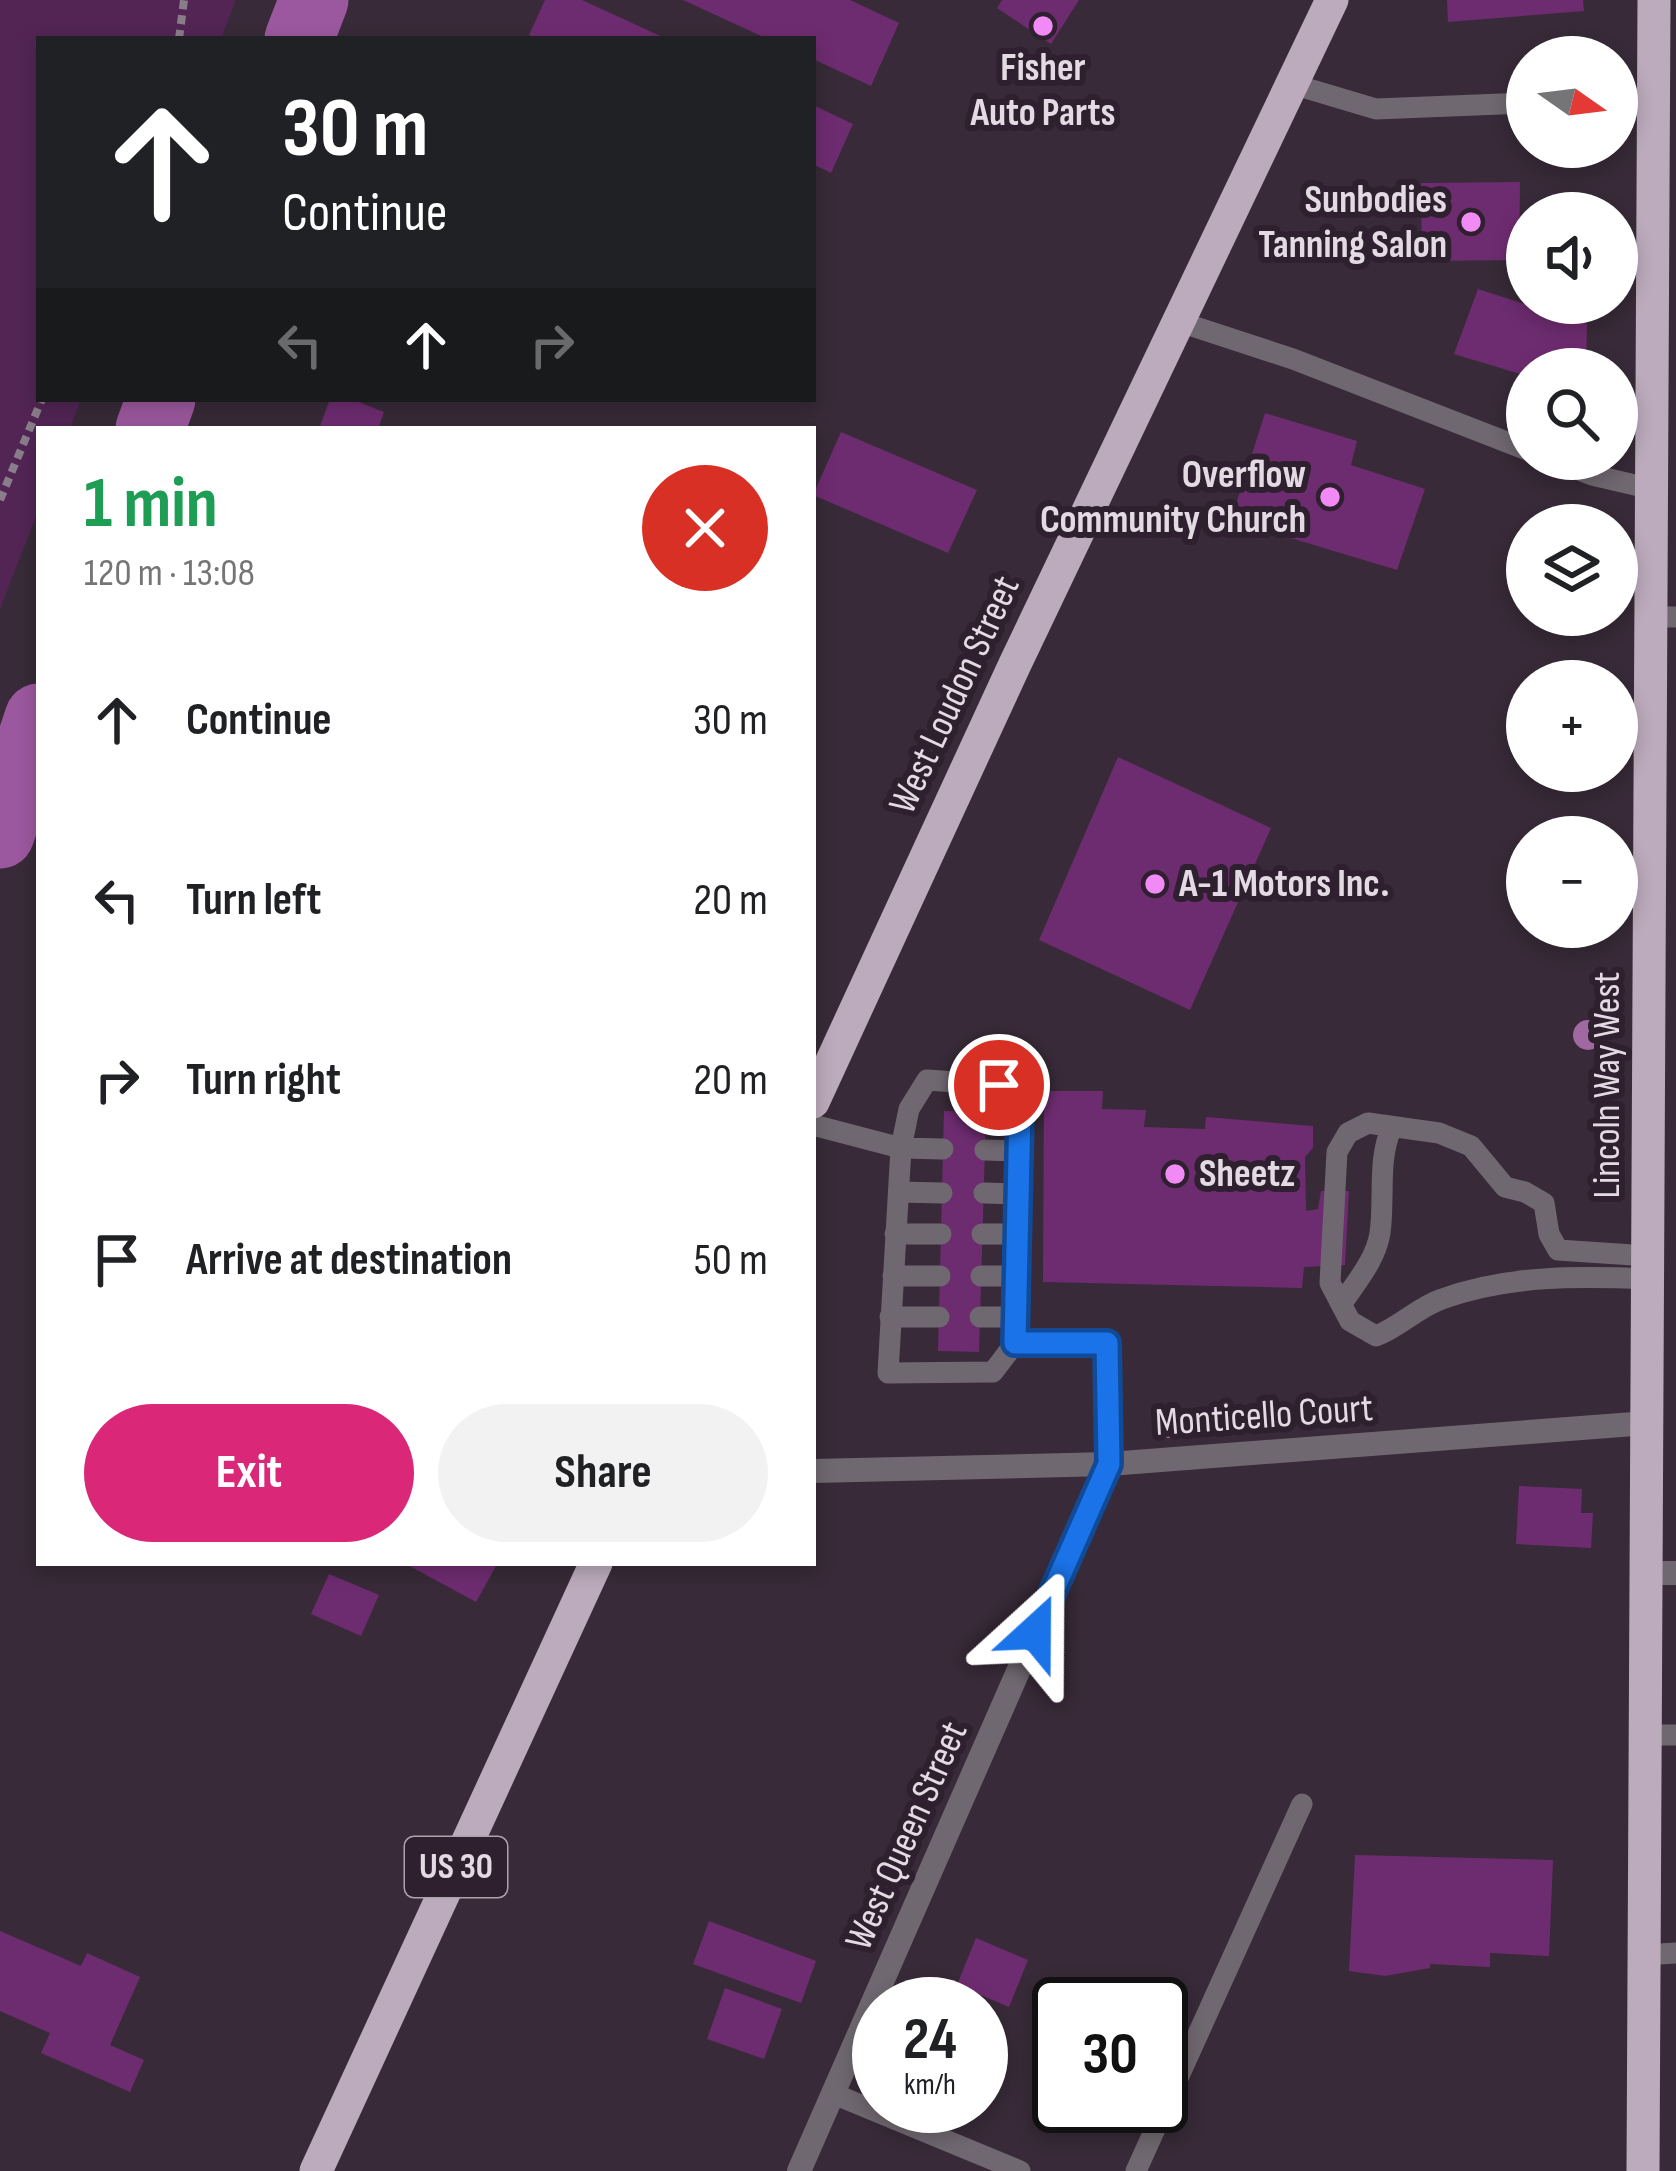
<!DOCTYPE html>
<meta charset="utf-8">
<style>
body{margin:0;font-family:"Sofia Sans Condensed",sans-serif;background:#f2f2f2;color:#202124;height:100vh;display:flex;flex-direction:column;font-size:45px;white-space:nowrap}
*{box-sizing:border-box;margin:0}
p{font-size:39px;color:#757577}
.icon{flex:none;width:66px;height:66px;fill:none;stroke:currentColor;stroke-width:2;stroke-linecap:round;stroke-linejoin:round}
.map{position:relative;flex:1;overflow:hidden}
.panel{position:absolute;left:36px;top:426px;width:780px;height:1140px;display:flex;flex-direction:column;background:#fff;border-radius:0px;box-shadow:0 6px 18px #0003}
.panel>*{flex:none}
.top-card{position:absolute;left:36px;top:36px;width:780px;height:366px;border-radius:0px;box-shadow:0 6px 18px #0003;background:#202124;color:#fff;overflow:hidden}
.needle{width:78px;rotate:104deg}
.buttons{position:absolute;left:1506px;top:36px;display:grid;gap:24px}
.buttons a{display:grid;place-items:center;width:132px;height:132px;border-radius:50%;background:#fff;box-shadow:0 6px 18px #0003;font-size:60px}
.speed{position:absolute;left:852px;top:1977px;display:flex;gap:24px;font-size:60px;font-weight:700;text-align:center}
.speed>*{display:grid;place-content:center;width:156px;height:156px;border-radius:50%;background:#fff;box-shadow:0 6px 18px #0003;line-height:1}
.speed small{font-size:30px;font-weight:400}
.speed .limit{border:6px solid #111;border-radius:18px;background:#fff;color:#111}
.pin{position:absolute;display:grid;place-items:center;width:102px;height:102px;color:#fff;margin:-51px;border:6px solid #fff;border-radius:50%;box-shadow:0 3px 12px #0007}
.me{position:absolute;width:132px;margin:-66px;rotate:24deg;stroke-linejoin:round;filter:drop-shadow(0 0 9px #0008)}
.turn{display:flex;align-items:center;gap:42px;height:252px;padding:0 48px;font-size:54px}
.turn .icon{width:156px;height:156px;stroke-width:2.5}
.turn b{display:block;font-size:84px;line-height:102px}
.lanes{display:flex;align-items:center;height:114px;padding:0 48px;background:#0003;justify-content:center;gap:60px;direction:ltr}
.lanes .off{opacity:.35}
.round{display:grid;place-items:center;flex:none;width:126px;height:126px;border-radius:63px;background:#f2f2f2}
.headline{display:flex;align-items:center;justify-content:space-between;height:204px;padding:0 48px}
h1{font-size:72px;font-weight:700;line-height:90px;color:#1e9e55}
.cta{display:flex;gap:24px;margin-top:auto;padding:24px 48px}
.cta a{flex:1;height:138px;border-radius:72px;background:#db2777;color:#fff;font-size:48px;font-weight:700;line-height:138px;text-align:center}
.cta a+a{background:#f2f2f2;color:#202124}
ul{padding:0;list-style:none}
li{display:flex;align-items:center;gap:36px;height:180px;padding:0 48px}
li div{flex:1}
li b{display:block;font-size:45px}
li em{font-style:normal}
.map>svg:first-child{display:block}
.green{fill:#522554}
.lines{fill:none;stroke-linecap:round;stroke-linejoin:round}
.river{stroke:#9c589e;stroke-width:69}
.building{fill:#6e2c70}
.path{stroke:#897d89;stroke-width:8;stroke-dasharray:9 6;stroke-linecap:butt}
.service{stroke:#706870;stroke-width:21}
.minor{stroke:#706870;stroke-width:24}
.tertiary{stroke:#706870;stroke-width:24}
.trunk{stroke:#bcabbc;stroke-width:33}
.tree{fill:#a169a2}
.route-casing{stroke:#114b97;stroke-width:30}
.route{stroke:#1a73e8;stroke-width:21}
.poi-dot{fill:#f18af4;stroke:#2e202e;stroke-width:4.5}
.labels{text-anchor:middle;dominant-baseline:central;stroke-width:12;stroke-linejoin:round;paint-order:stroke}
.shield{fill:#2e202e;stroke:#ada2ad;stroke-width:3}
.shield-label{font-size:36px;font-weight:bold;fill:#e4dae4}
.poi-label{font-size:39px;font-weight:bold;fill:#e4dae4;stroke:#2e202e;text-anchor:end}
.street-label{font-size:39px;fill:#e4dae4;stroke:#2e202e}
</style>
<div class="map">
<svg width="1676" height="2171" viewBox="0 0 1676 2171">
<rect width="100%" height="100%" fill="#382a38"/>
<path class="green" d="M 0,0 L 236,0 L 221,39 L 39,39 L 39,399 L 81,399 L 70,429 L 39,429 L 39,509 L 0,609 Z"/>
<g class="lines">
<path class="river" d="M 299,39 L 314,0
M 150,429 L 161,399
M 0,834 L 39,718"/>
</g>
<path class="building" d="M 545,0 L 582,0 L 667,39 L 538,39 L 529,35 Z
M 683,0 L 850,0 L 899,23 L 871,86 L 813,59 L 813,39 L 768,39 Z
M 1002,0 L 1079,0 L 1051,44 L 997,8 Z
M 1447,0 L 1583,0 L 1584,11 L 1448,22 Z
M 813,105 L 853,124 L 831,173 L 813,164 Z
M 1520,182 L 1519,260 L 1422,261 L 1421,183 Z
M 1478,289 L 1587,324 L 1586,369 L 1527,369 L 1527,376 L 1454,354 Z
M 330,399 L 351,399 L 384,412 L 378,429 L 319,429 Z
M 1265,413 L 1357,441 L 1351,465 L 1425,489 L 1397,570 L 1231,520 Z
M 841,432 L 977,490 L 948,553 L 813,495 Z
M 1118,757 L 1271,828 L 1190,1010 L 1039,940 Z
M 1044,1091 L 1103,1091 L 1102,1109 L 1146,1110 L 1144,1127 L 1205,1129 L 1206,1117 L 1313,1126 L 1313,1148 L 1305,1157 L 1306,1211 L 1318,1209 L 1321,1191 L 1349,1191 L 1345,1265 L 1304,1267 L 1302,1288 L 1043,1282 Z
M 944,1111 L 986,1112 L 979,1352 L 938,1351 Z
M 1519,1486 L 1582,1489 L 1581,1513 L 1593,1513 L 1591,1548 L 1516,1544 Z
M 404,1563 L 490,1563 L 496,1566 L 476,1602 Z
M 329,1574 L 379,1595 L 361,1636 L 311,1614 Z
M 1355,1855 L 1553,1860 L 1549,1956 L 1490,1953 L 1490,1967 L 1430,1964 L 1430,1968 L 1385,1976 L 1349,1971 Z
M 709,1921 L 816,1961 L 801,2003 L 693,1964 Z
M 0,1931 L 81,1966 L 87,1953 L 140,1977 L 110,2045 L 144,2060 L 130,2092 L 41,2053 L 50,2033 L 0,2011 Z
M 976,1938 L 1028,1960 L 1009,2007 L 957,1985 Z
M 725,1988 L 782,2009 L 764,2059 L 707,2039 Z"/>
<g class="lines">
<path class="path" d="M 179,39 L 184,0
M 0,500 L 42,399"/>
<path class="service" d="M 1292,84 L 1376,109 L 1527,103
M 1617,100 L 1653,99
M 1177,321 L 1293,359 L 1527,450
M 1551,459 L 1592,475 L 1652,489
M 1652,617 L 1676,617
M 813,1125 L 901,1148 L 888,1373 L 993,1372 L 1015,1343 L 1020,1107 L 999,1085 L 927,1080 L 909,1109 L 901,1148 L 943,1149
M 985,1150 L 1020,1151
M 899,1192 L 942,1193
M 984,1193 L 1019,1194
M 895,1234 L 941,1234
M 982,1234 L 1018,1234
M 1648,1256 L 1558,1250 L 1549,1234 L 1544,1203 L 1525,1192 L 1505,1187 L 1471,1146 L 1439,1133 L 1368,1123 L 1348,1133 L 1337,1152 L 1330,1283 L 1350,1321 L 1376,1336 C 1400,1327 1418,1307 1442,1299 C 1508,1275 1579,1276 1648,1279
M 893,1276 L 940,1276
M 981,1276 L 1017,1276
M 1343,1302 C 1357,1281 1376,1259 1380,1233 C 1385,1198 1377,1160 1392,1127
M 890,1317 L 939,1317
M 980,1317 L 1016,1317
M 1015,1343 L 1107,1343 L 1109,1464
M 1646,1735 L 1676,1735
M 1645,1955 L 1676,1953
M 834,2094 L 1020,2171
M 1136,2171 L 1302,1804"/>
<path class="minor" d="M 813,1471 L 1109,1464 L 1647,1423
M 799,2171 L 1109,1464"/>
<path class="tertiary" d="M 1646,1573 L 1676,1573"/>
<path class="trunk" d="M 813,1102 L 1015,664 L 1332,0
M 316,2171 L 596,1563
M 1643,2171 L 1654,0"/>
</g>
<g class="tree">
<circle cx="1588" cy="1035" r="15"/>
<circle cx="1169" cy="1423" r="15"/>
</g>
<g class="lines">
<defs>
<path id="route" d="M 999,1085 L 1020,1107 L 1015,1343 L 1107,1343 L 1109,1464 L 1035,1632"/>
</defs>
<use href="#route" class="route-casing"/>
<use href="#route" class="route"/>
</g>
<g class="poi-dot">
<circle cx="1043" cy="26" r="12"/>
<circle cx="1471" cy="222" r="12"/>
<circle cx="1330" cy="497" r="12"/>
<circle cx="1155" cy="884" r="12"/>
<circle cx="1175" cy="1174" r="12"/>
</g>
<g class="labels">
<rect class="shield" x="405" y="1837" width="102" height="60" rx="9"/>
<g class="shield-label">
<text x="456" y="1867">US 30</text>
</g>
<g class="poi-label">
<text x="1043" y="68" text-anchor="middle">Fisher<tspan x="1043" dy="45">Auto Parts</tspan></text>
<text x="1447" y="200">Sunbodies<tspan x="1447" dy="45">Tanning Salon</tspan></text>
<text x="1306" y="475">Overflow<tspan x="1306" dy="45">Community Church</tspan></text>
<text x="1179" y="884" text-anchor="start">A-1 Motors Inc.</text>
<text x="1199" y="1174" text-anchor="start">Sheetz</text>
</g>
<g class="street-label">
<text transform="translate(955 695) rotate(-65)">West Loudon Street</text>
<text transform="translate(1607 1085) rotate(-90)">Lincoln Way West</text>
<text transform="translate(1264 1416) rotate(-4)">Monticello Court</text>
<text transform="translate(907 1836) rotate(-66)">West Queen Street</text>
</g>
</g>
</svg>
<div class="buttons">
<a><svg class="needle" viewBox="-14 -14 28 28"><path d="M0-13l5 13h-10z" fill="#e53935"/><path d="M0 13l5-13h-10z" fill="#757577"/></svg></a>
<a><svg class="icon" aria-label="sound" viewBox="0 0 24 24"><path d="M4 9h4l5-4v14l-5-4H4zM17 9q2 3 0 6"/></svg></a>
<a><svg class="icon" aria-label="search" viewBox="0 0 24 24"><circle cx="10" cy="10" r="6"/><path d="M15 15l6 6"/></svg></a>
<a><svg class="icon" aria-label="layers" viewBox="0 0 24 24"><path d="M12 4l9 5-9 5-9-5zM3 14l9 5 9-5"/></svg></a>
<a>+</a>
<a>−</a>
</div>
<div class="speed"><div>24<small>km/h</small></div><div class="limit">30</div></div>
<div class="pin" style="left:999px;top:1085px;background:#d93025"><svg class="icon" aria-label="arrive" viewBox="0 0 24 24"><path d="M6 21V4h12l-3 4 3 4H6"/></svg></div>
<svg class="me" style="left:1035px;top:1632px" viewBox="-20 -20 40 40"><path d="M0-17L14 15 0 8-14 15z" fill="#1a73e8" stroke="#fff" stroke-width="4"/></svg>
<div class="top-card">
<div class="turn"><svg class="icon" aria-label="ahead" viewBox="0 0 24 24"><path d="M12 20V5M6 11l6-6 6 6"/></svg><div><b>30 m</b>Continue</div></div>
<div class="lanes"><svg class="icon off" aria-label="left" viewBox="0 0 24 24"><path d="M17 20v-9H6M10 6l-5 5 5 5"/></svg><svg class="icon" aria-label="ahead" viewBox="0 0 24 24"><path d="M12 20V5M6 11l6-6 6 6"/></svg><svg class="icon off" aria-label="right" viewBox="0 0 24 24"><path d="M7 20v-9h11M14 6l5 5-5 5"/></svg></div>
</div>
<section class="panel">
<div class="headline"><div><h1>1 min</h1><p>120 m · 13:08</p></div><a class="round" style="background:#d93025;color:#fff"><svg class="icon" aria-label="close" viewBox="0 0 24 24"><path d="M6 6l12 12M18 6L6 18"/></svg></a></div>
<ul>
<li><svg class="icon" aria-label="ahead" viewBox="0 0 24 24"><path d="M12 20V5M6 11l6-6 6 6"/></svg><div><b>Continue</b></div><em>30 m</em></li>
<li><svg class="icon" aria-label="left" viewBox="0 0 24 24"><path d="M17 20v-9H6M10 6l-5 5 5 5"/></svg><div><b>Turn left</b></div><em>20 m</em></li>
<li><svg class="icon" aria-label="right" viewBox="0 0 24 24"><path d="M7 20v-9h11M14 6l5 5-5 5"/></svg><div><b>Turn right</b></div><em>20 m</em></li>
<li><svg class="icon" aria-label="arrive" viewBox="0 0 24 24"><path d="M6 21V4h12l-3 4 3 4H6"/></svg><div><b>Arrive at destination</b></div><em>50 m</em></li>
</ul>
<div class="cta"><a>Exit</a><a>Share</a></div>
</section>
</div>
